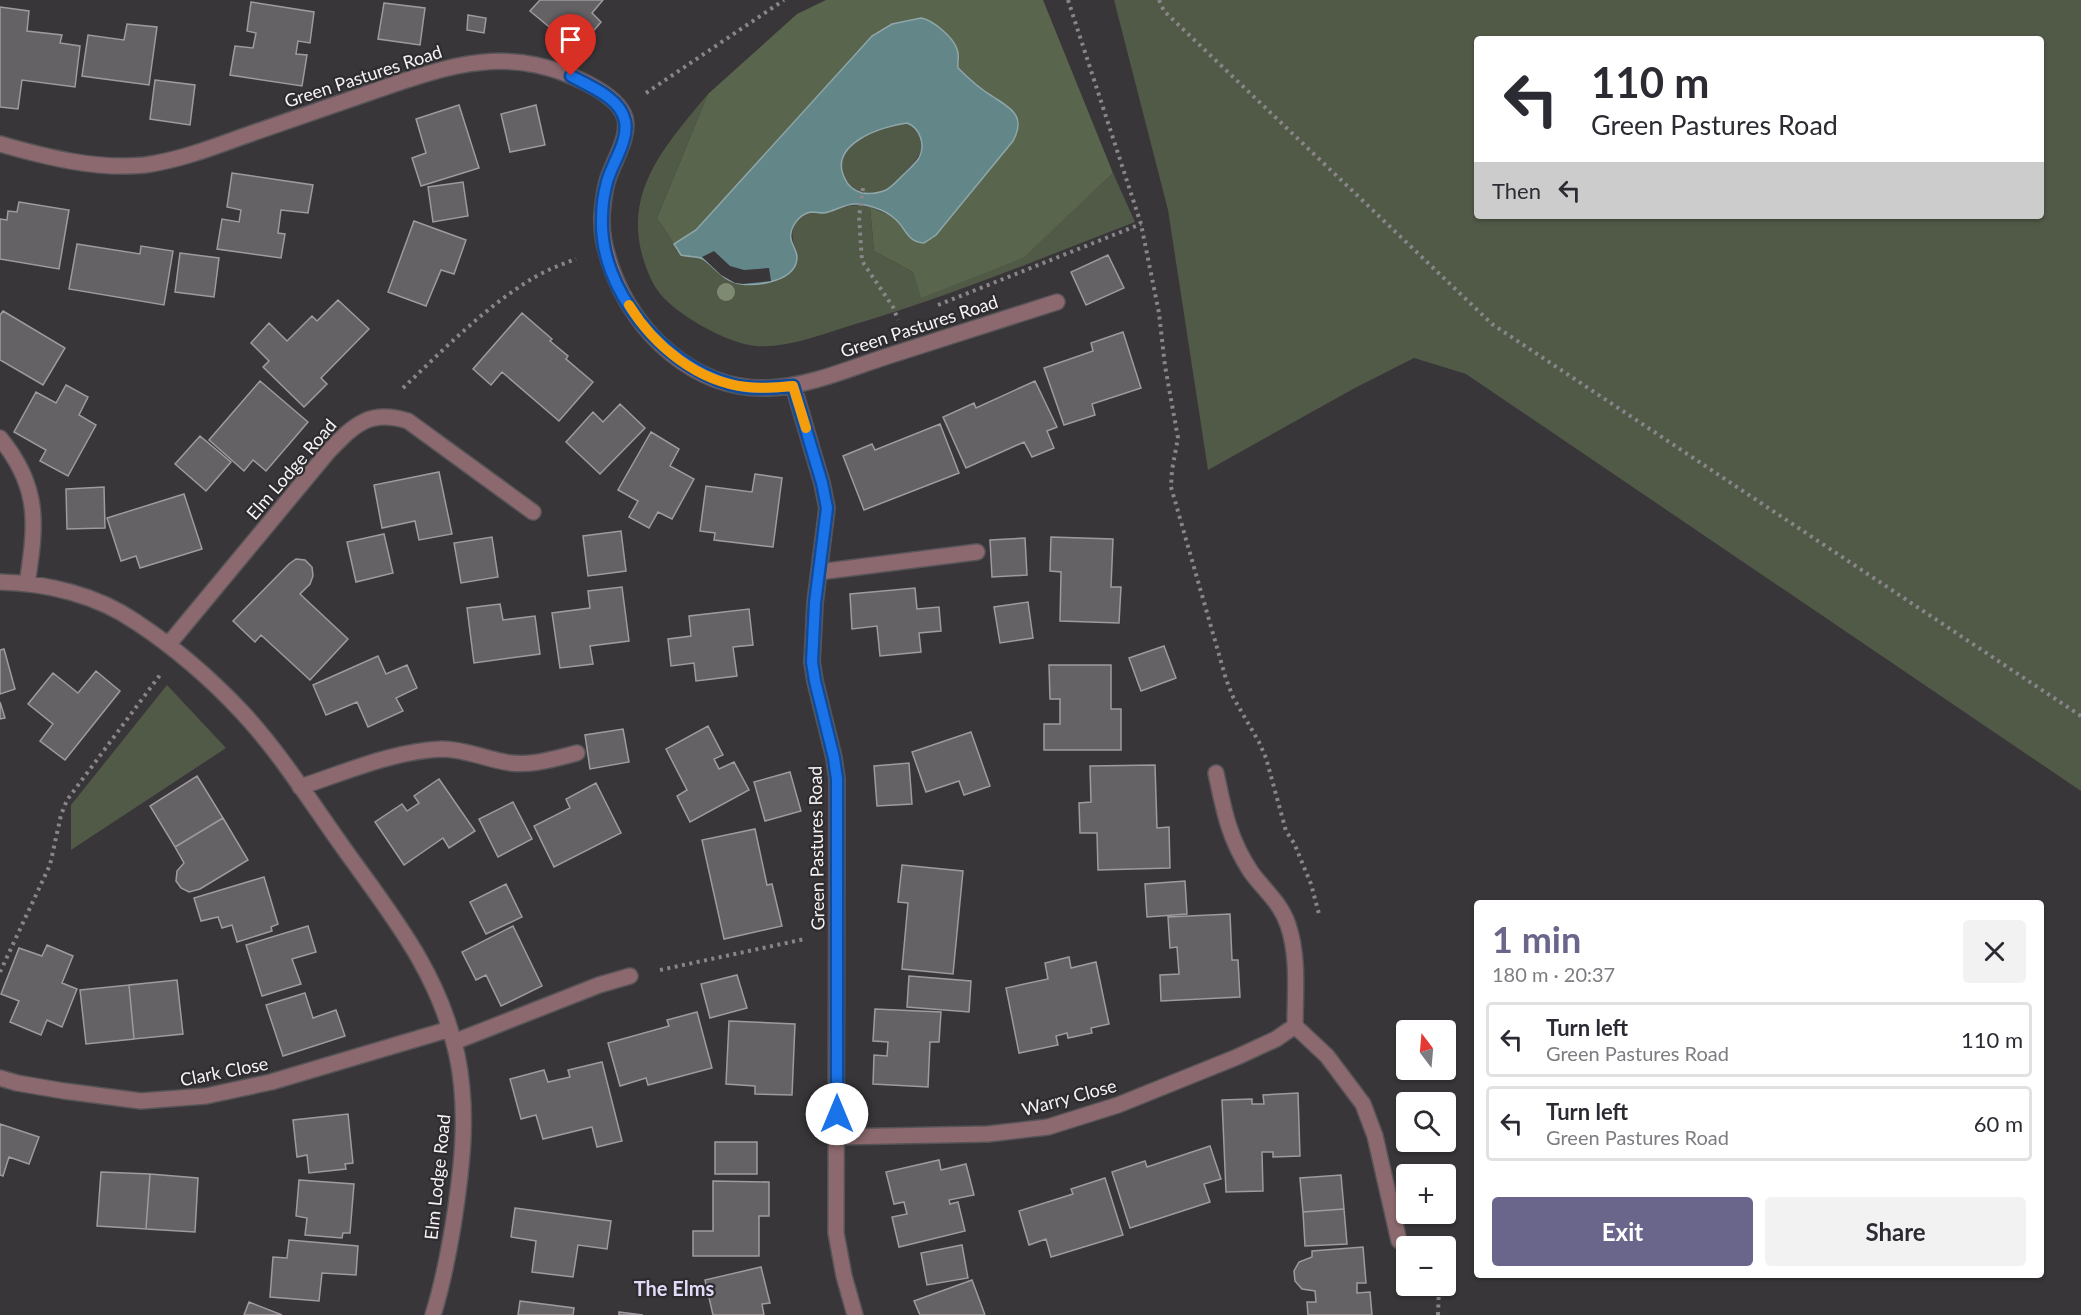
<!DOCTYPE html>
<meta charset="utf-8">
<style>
body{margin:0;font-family:Lato,sans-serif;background:#f2f2f3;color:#2b2b33;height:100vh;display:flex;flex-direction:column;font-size:22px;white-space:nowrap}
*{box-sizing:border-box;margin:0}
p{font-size:20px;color:#7c7c81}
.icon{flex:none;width:33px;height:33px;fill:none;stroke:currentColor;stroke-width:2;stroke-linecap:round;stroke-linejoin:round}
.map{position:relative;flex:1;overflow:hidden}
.panel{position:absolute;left:1474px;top:900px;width:570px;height:378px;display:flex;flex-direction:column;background:#fff;border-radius:6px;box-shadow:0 2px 4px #0004}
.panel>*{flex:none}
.top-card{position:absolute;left:1474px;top:36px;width:570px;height:183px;border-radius:6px;box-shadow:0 2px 4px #0004;background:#fff;color:#2b2b33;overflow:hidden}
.needle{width:39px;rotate:344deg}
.fabs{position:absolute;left:1396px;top:1020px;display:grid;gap:12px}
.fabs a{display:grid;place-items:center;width:60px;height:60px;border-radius:6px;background:#fff;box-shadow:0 2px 4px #0004;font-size:30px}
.pin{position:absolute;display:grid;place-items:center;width:51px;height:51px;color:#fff;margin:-62px -26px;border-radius:50% 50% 50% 0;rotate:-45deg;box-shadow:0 0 6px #0007}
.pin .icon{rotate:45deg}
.me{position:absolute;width:66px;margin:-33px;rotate:0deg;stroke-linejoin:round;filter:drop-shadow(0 0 4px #0008)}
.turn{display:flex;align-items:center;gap:21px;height:126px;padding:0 18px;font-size:27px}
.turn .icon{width:78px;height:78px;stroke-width:2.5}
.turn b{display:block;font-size:42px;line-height:51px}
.then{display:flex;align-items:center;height:57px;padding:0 18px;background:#0003;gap:12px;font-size:22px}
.round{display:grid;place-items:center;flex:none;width:63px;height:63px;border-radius:6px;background:#f2f2f3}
.overview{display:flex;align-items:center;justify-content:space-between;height:102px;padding:0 18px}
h1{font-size:36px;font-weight:700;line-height:45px;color:#6a658b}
.button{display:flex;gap:12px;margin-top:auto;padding:12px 18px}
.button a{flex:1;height:69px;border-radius:6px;background:#6a658b;color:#fff;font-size:24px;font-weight:700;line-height:69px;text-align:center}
.button a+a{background:#f2f2f3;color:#2b2b33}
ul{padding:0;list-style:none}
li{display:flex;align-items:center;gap:18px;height:75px;margin:0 12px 9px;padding:0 6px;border:3px solid #e1e1e2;border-radius:6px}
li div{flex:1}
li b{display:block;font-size:22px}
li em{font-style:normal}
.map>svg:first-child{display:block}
.green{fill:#515947;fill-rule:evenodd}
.forest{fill:#5a654d}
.water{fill:#638789;stroke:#8fa7aa;stroke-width:1.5;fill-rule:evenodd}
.pier{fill:#39363a}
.building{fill:#656266;stroke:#9e9a9f;stroke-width:1.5}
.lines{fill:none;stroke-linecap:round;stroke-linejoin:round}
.minor-casing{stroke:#575458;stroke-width:18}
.path{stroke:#89868a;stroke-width:4;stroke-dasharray:3 4.5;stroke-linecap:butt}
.minor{stroke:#8c696e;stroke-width:15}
.tree{fill:#7f8a72}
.route-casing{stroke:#114b97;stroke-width:15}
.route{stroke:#1a73e8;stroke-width:10}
.slow{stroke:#f59e0b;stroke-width:10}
.labels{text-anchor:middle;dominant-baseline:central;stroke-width:4.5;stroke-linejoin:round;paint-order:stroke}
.street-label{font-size:18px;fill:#f5f3f6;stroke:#2f2c30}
.neighbourhood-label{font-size:20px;font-weight:bold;fill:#dfdbf8;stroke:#2f2c30}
</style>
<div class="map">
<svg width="2081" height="1315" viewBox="0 0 2081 1315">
<rect width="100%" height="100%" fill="#39363a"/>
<path class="green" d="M 1114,0 L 2081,0 L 2081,791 L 1466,374 L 1414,358 L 1353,389 L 1208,470 L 1168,210 ZM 1478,39 L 2042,39 L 2042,216 L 1478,216 Z
M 708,94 L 657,218 L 674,244 L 677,251 L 702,257 L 721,275 L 754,283 L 764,283 L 795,248 C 790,235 791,216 808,213 C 815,212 821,213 827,212 C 846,207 850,203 870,207 L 874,251 L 913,272 L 921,297 L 1022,258 L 1113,173 L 1135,222 C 1041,258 947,298 849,326 C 820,335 788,348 756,346 C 730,344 687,320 668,302 C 659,294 652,283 648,272 C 617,197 663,148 708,94 Z
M 903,123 L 910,124 C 931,144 921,156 904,173 C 899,179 894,186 888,189 C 873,197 850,194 844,178 C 840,169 841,159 847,151 C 859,134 884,126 903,123 Z
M 167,685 L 226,748 L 71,850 L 71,805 Z"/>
<path class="forest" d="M 826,0 L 1043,0 L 1113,173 L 1023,258 L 921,298 L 913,272 L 874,251 L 870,207 L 936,235 L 1013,141 C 1027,115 1010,108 992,96 C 980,89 968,78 958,68 L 957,62 L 959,57 L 955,45 L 946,34 L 921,18 L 892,24 L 872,36 L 696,230 L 674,244 L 657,218 L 708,94 L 797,14 Z"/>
<path class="water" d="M 921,18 C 933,20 953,37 957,49 C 960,56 957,61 958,68 C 968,78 980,89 992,96 C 1010,108 1027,115 1013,141 L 936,235 L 924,243 C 906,242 906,227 894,218 C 885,210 867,204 855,204 C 845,204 835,211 824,213 C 820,213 815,212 811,212 C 799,214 789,228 791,239 C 792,245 797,251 797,257 C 797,281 759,286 741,284 C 724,282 716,268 703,259 C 698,256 688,257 681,255 L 674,244 L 696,230 L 872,36 L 892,24 ZM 907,123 C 920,128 926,145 919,158 C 915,164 908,170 903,175 C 898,180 892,187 886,190 C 879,193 869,194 862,193 C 855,191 848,186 845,179 C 827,144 882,126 907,123 Z"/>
<path class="pier" d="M 714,251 L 730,266 L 744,270 L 769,268 L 771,281 L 743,284 L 735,283 L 721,275 L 702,257 Z"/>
<path class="building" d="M 540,0 L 603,0 L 592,13 L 601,22 L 577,50 L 530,11 Z
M 251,2 L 314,12 L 310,43 L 298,41 L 296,54 L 307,55 L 302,86 L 230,75 L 235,46 L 253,48 L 256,33 L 247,31 Z
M 384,3 L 425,8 L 420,45 L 378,39 Z
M 0,7 L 29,11 L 27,31 L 62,35 L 60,43 L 80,46 L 75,87 L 22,80 L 18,109 L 0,107 Z
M 468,15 L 486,18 L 484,33 L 467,30 Z
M 127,24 L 157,27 L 149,85 L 82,76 L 88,35 L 124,40 Z
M 155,80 L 195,85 L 190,125 L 150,119 Z
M 459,105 L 479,168 L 421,186 L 412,158 L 426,153 L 416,119 Z
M 536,105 L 545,145 L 510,152 L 501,114 Z
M 232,173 L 313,185 L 308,213 L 281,210 L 278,233 L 285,234 L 281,258 L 217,249 L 222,219 L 239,222 L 241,210 L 227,207 Z
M 463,182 L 468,216 L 433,222 L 428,187 Z
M 19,202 L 69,210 L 59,269 L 0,259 L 0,219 L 7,220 L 8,211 L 17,212 Z
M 414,221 L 466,240 L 454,274 L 441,270 L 426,306 L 388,292 Z
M 77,244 L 140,254 L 141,246 L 173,251 L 164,305 L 69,289 Z
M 180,253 L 219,258 L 214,297 L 175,292 Z
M 1108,255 L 1124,288 L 1086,305 L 1071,272 Z
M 338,300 L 369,329 L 321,378 L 327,384 L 304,407 L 263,367 L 269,361 L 251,343 L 269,323 L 287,341 L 312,316 L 317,321 Z
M 3,311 L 65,348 L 43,385 L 0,360 L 0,315 Z
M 522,313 L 552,339 L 550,341 L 568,356 L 566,359 L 593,382 L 559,421 L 502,372 L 491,385 L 473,369 Z
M 1123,332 L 1141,388 L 1092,404 L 1095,415 L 1064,425 L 1044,368 L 1093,351 L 1091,343 Z
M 260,381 L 308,422 L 266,471 L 253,460 L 244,471 L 209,440 Z
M 1035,381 L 1057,427 L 1047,431 L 1054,448 L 1032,457 L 1024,442 L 966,468 L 943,417 L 974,403 L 976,408 Z
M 66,385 L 88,397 L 79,415 L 96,425 L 68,476 L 40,461 L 46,450 L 14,432 L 36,392 L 56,403 Z
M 620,404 L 645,428 L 600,474 L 566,442 L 593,412 L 603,422 Z
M 940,424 L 959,473 L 864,510 L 843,456 L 872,444 L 875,450 Z
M 651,432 L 679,449 L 670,466 L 694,479 L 672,519 L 658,512 L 649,528 L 629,517 L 638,501 L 618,490 Z
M 200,436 L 231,462 L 206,491 L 175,464 Z
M 439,472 L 452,534 L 419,540 L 415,521 L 382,528 L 374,485 Z
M 755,474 L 782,478 L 773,547 L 714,540 L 715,533 L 700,531 L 706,486 L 752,492 Z
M 104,487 L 105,528 L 67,529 L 66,489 Z
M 184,494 L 202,549 L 140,568 L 136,556 L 121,561 L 107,518 Z
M 621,531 L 626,571 L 588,576 L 583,536 Z
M 384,534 L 393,573 L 356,582 L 347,542 Z
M 492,537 L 498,577 L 461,583 L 454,543 Z
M 1051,537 L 1113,539 L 1111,587 L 1121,587 L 1119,623 L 1060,621 L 1061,572 L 1050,571 Z
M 1025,538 L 1027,575 L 992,577 L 990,540 Z
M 296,559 L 305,560 L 312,567 L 313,576 L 310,584 L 300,594 L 348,639 L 310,680 L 261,635 L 255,642 L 233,621 L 289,564 Z
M 622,587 L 629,641 L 590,646 L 593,664 L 560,668 L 552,613 L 590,608 L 588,591 Z
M 915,588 L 917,609 L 939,607 L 941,631 L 919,633 L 921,652 L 880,656 L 877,626 L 852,629 L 850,594 Z
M 1028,602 L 1033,638 L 1000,643 L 994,607 Z
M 500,604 L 503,620 L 535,616 L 540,654 L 474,663 L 467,608 Z
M 749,609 L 753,645 L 733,647 L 737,676 L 696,681 L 694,663 L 671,666 L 668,639 L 691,636 L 689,616 Z
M 1164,646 L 1176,678 L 1141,691 L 1129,658 Z
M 4,649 L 15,689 L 0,694 L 0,650 Z
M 378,656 L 386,674 L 407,665 L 417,688 L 396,698 L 403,711 L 368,727 L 357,702 L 326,715 L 313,685 Z
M 1049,665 L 1111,665 L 1111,709 L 1121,709 L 1121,750 L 1044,750 L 1044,724 L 1060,724 L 1060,699 L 1050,699 Z
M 96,671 L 120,691 L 65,760 L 40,741 L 53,724 L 28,704 L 53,673 L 78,693 Z
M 0,702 L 5,718 L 0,719 Z
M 708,726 L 723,755 L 714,759 L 719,769 L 734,762 L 749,790 L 690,822 L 677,796 L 687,790 L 666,749 Z
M 623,729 L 629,762 L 590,769 L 585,735 Z
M 971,732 L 990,786 L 964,795 L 959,781 L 926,792 L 912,752 Z
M 909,763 L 912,804 L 877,806 L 874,766 Z
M 1155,765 L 1157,828 L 1169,827 L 1170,868 L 1098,870 L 1097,833 L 1080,833 L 1079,803 L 1091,802 L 1090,766 Z
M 790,772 L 801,811 L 765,821 L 754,782 Z
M 197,776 L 223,818 L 175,847 L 150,806 Z
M 439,779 L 475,831 L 449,848 L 443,838 L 404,865 L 375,822 L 402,804 L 407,811 L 419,803 L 414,796 Z
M 596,783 L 621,833 L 554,867 L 534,826 L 570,808 L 566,799 Z
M 513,802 L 532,839 L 498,857 L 479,819 Z
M 223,818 L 248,860 L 200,889 L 189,892 L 181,888 L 176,881 L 177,871 L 184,863 L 175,847 Z
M 755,829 L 767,885 L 772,884 L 782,926 L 724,939 L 702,840 Z
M 902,865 L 963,871 L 953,974 L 902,969 L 908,903 L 898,902 Z
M 264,877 L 278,924 L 271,927 L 272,931 L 237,942 L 232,925 L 222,928 L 218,917 L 201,921 L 194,898 Z
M 1185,881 L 1187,914 L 1147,917 L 1145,884 Z
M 506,884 L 522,917 L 486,934 L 470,902 Z
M 1230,914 L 1232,960 L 1238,960 L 1240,997 L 1161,1001 L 1160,975 L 1179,974 L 1177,947 L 1170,948 L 1168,917 Z
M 308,926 L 316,952 L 292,959 L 301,984 L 262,996 L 246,945 Z
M 513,926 L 542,986 L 501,1006 L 486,975 L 476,980 L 462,952 Z
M 47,945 L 73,956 L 62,983 L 77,989 L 62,1027 L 47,1020 L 41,1035 L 10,1022 L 19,1001 L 1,994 L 19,948 L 42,956 Z
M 1069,957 L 1071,968 L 1096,962 L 1109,1024 L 1091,1028 L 1092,1033 L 1068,1038 L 1067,1033 L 1056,1036 L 1058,1045 L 1019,1053 L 1006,988 L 1048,979 L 1045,963 Z
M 737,975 L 747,1008 L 710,1018 L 701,984 Z
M 909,976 L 971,981 L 969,1012 L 907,1007 Z
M 177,980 L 183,1034 L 134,1039 L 129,985 Z
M 129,985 L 134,1039 L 86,1044 L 80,990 Z
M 305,993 L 313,1018 L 336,1010 L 345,1036 L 283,1056 L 266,1005 Z
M 875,1009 L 941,1012 L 939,1042 L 930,1042 L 928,1087 L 873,1084 L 874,1055 L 887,1056 L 888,1042 L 873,1041 Z
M 697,1012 L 712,1068 L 648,1085 L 646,1078 L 620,1086 L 608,1043 L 669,1026 L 667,1020 Z
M 729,1021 L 795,1024 L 792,1095 L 755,1094 L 755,1086 L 726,1084 Z
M 602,1062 L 622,1141 L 597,1147 L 592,1127 L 543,1139 L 536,1115 L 521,1119 L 510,1079 L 544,1070 L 548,1082 L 570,1077 L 568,1070 Z
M 1298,1093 L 1300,1156 L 1273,1157 L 1273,1152 L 1262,1152 L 1263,1191 L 1226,1192 L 1222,1100 L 1252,1099 L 1252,1104 L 1264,1104 L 1263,1095 Z
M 348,1114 L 353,1163 L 345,1164 L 346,1169 L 309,1173 L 307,1155 L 297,1157 L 293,1120 Z
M 0,1124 L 39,1137 L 29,1164 L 9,1157 L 3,1176 L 0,1175 Z
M 715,1142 L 757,1142 L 757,1174 L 715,1174 Z
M 1210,1146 L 1221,1179 L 1204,1184 L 1210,1202 L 1130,1228 L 1112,1172 L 1145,1161 L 1147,1167 Z
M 939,1160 L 941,1170 L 966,1164 L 974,1195 L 949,1200 L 950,1204 L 958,1202 L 965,1231 L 899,1247 L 892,1217 L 907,1214 L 904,1202 L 894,1204 L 886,1172 Z
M 101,1172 L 150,1174 L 146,1229 L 97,1226 Z
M 150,1174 L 198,1178 L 195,1232 L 146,1229 Z
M 1341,1175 L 1344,1209 L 1303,1212 L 1300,1178 Z
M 1105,1178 L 1123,1235 L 1051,1257 L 1046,1239 L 1029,1245 L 1019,1211 L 1073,1194 L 1071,1189 Z
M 299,1180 L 354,1184 L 350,1233 L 343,1233 L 342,1238 L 305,1235 L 307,1218 L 296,1216 Z
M 713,1181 L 769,1182 L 769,1216 L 759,1216 L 759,1256 L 693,1256 L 693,1231 L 713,1231 Z
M 515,1208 L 611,1221 L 607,1249 L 578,1245 L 573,1277 L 532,1272 L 536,1241 L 511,1237 Z
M 1344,1209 L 1347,1244 L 1305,1246 L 1303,1212 Z
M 289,1240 L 358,1246 L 356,1275 L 322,1273 L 319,1301 L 270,1297 L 273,1257 L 287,1258 Z
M 962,1245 L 968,1278 L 927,1285 L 921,1253 Z
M 1363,1247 L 1366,1283 L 1357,1283 L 1357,1293 L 1370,1292 L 1372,1315 L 1308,1315 L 1307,1302 L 1316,1302 L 1315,1291 L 1302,1289 L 1295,1281 L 1294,1271 L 1299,1262 L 1312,1257 L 1312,1251 Z
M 761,1267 L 770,1303 L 762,1304 L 764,1315 L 713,1315 L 705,1280 Z
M 972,1280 L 985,1315 L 920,1315 L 914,1301 Z
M 520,1301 L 574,1308 L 573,1315 L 518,1315 Z
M 249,1302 L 282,1315 L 244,1315 Z
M 619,1312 L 643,1315 L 619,1315 Z"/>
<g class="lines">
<defs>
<path id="minor" d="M 0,144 C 45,157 97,170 145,165 C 180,160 214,147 247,135 C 291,120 335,105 380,89 C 429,72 483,53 536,65 C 561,70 617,91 625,118 C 630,138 612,163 607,182 C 604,192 603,204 602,215 C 601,234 605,249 611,267 C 634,333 695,391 769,388 C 809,386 848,369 885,357 C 942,339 1000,320 1057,302
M 793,385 L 822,483 L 827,508 L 815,603 L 812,662 L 815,681 L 834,758 L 837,779 L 836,1233 L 844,1276 L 855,1315
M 0,438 C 41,488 36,525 27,584
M 819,572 L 977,552
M 0,582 C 47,583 97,595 136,622 C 174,647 211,679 242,712 C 281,754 312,804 345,850 C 393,917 439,973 457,1055 C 469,1112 462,1169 453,1226 C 448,1256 442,1286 433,1315
M 168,645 L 328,452 C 354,425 369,409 408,421 L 533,512
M 300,787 C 346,772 393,751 442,749 C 464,749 483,758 505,762 C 529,767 553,759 577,753
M 1295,1026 L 1327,1056 L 1363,1104 L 1375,1136 L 1399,1241
M 454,1042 L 599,985 L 630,976
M 0,1078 L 17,1083 L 64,1091 L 141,1101 L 206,1096 L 271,1082 L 450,1029
M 837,1137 L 988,1134 L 1048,1127 L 1118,1105 L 1237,1057 L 1276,1039 L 1295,1026 C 1295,993 1299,957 1288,925 C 1281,903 1264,890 1251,872 C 1229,839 1224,811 1216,773"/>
</defs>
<use href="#minor" class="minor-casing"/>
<path class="path" d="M 1068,0 L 1141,224 L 1159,313 L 1165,366 L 1178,438 L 1172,470 L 1171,487 L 1226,679 L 1233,697 L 1259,742 L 1266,758 L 1286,831 L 1294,843 L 1311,884 L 1319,914
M 1159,0 L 1164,11 L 1492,324 L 2081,716
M 646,93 L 784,0
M 863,188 L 859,217 L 862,261 L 893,307 L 898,320
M 938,305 L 1141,224
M 403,388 C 443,350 483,309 530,280 C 544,271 560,265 576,259
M 660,970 L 805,939
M 0,972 L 50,865 L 61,815 L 67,800 L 160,675
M 1438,1315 L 1439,1286"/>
<use href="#minor" class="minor"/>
</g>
<circle class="tree" cx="726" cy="292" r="9"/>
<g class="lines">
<defs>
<path id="route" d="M 571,76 C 589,86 621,98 625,121 C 629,141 612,163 607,182 C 604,193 602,206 602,218 C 599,289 662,365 730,384 C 750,390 772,388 793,386 L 822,483 L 827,508 L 815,603 L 812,662 L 815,681 L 834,758 L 837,779 L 837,1114"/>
</defs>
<use href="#route" class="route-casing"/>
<use href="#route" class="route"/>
<path class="slow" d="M 629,305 C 654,346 698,382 747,387 C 762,389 778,387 793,386 L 806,428"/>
</g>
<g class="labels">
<g class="street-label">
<text transform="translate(363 76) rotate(-18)">Green Pastures Road</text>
<text transform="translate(919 326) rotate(-18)">Green Pastures Road</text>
<text transform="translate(291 469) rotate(-49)">Elm Lodge Road</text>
<text transform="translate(816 848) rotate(-91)">Green Pastures Road</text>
<text transform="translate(224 1071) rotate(-11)">Clark Close</text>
<text transform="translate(1069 1097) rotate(-15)">Warry Close</text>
<text transform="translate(437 1177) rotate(-84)">Elm Lodge Road</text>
</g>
<g class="neighbourhood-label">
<text x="674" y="1288">The Elms</text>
</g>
</g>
</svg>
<div class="fabs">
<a><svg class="needle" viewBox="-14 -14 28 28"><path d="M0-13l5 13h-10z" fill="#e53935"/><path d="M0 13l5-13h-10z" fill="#7c7c81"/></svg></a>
<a><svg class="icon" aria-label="search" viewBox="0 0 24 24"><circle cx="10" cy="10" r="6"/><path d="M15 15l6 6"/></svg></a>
<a>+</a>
<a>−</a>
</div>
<div class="pin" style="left:571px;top:76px;background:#d93025"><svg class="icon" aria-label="arrive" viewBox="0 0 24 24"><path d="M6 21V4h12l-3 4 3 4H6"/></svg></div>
<svg class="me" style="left:837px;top:1114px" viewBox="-20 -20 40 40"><circle r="19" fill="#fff"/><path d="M0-13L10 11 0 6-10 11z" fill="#1a73e8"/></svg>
<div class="top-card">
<div class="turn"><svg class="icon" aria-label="left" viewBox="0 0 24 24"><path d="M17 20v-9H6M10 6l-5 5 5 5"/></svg><div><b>110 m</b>Green Pastures Road</div></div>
<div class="then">Then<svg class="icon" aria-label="left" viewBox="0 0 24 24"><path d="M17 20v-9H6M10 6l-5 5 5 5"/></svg></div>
</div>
<section class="panel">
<div class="overview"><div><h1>1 min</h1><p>180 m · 20:37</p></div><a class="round"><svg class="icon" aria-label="close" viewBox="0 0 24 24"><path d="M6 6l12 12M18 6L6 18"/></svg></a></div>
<ul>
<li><svg class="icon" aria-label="left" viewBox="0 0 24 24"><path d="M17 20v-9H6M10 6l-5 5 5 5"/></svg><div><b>Turn left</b><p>Green Pastures Road</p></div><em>110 m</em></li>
<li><svg class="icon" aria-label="left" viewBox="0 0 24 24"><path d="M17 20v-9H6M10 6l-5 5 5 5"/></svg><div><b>Turn left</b><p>Green Pastures Road</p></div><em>60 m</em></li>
</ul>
<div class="button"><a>Exit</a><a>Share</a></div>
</section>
</div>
